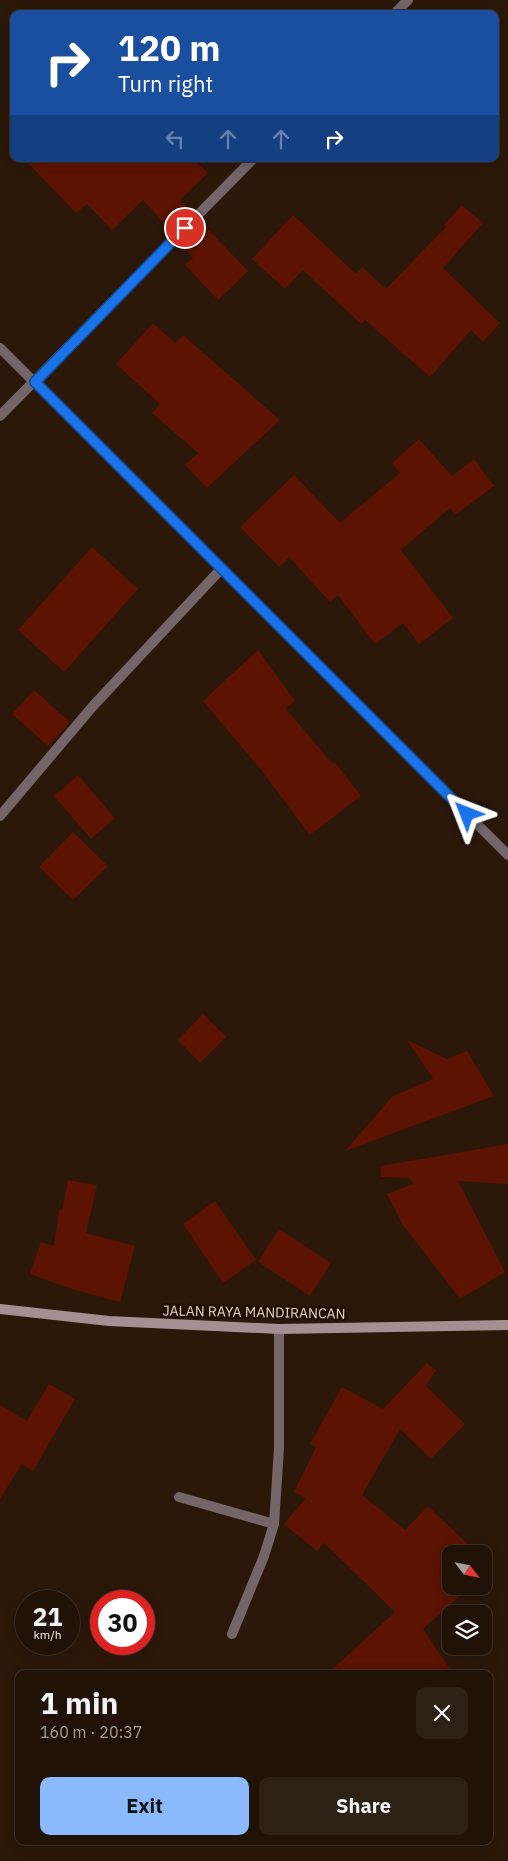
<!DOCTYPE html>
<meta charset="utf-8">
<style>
body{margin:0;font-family:"IBM Plex Sans",sans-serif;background:#2d2015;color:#f1f3f6;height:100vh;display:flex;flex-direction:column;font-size:19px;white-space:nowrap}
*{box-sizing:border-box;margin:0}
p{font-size:16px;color:#a29e9b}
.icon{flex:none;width:28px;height:28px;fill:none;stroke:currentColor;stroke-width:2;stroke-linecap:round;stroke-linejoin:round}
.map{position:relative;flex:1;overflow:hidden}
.panel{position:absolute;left:15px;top:1670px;width:478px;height:175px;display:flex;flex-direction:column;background:#211207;border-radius:10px;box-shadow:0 2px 12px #0003,0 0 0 1px #3e3228}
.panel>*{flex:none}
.top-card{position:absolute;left:10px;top:10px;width:489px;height:152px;border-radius:10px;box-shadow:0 2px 12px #0003,0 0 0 1px #3e3228;background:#1a4fa0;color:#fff;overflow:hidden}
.needle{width:32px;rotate:122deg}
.tools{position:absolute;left:442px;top:1545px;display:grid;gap:10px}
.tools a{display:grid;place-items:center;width:50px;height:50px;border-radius:10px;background:#211207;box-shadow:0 2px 12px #0003,0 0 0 1px #3e3228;font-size:25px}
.speed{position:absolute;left:15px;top:1590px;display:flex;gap:10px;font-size:25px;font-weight:700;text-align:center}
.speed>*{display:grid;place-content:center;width:65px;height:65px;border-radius:50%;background:#211207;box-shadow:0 2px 12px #0003,0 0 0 1px #3e3228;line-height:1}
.speed small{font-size:12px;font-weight:400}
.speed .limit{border:8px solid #d22;background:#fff;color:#111}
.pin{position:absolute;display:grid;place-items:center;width:42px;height:42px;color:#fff;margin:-21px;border:2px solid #fff;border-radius:50%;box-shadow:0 1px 5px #0007}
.me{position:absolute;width:55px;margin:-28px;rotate:315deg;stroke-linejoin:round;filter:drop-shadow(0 0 4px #0008)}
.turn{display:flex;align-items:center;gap:18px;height:105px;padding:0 25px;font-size:22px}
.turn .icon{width:65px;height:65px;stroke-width:2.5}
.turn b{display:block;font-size:35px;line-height:42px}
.lanes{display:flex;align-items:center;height:48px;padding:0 25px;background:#0003;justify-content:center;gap:25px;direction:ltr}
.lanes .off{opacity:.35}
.round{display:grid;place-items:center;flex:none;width:52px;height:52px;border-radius:10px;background:#2d2015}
.overview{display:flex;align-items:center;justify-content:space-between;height:85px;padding:0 25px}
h1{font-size:30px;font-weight:800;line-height:38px}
.primary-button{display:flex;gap:10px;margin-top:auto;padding:10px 25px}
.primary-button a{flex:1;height:58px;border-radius:10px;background:#8bbafc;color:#111;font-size:20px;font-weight:800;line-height:58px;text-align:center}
.primary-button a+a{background:#2d2015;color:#f1f3f6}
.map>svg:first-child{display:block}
.building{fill:#5c1301}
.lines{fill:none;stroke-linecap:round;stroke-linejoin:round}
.lane{stroke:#746668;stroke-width:10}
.street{stroke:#746668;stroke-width:10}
.secondary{stroke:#a68f93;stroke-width:10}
.route-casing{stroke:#114b97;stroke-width:12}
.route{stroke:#1a73e8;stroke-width:9}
.labels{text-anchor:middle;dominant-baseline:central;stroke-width:5;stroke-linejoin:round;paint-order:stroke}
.street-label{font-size:14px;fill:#e0d2c8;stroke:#220f02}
</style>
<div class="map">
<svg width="508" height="1861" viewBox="0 0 508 1861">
<rect width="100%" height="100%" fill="#2c1809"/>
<path class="building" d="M 24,159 L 194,159 L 208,173 L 180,200 L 191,212 L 172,232 L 143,200 L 112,230 L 87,204 L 76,213 Z
M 462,205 L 483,223 L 443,268 L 500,323 L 483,342 L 471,330 L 430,377 L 365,320 L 361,324 L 303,270 L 285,289 L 252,259 L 293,215 L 356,274 L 362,267 L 386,289 L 446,227 L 444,225 Z
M 201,222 L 248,271 L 218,300 L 185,265 L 193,258 L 180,243 Z
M 153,323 L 175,343 L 183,335 L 280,420 L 207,488 L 185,465 L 198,453 L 152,413 L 160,404 L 116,364 Z
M 419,439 L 452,476 L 474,459 L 494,486 L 455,515 L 450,508 L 401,550 L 453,618 L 419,644 L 403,623 L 375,644 L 338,595 L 330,602 L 289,557 L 279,567 L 240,527 L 294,475 L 340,523 L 400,473 L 392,463 Z
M 92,547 L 138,589 L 64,672 L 18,630 Z
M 258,650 L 295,701 L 285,708 L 333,764 L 335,762 L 361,796 L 310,835 L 262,771 L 203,701 Z
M 34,690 L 70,722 L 48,746 L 12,714 Z
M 78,775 L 115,818 L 91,839 L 54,796 Z
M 73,832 L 108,866 L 73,900 L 39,867 Z
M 203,1014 L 226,1037 L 200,1063 L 178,1040 Z
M 407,1040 L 447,1059 L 467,1051 L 494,1096 L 345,1151 L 393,1096 L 433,1079 Z
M 508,1144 L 508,1184 L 458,1181 L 505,1272 L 460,1299 L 403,1225 L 387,1194 L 413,1184 L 409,1178 L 381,1177 L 381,1166 Z
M 68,1180 L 97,1185 L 86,1233 L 135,1246 L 120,1302 L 75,1290 L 30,1274 L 41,1242 L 54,1246 L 59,1210 L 62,1210 Z
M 215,1201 L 256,1260 L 223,1283 L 183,1224 Z
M 279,1229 L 331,1263 L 310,1296 L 258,1262 Z
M 427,1363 L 436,1370 L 426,1386 L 465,1424 L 431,1459 L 400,1429 L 362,1495 L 405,1530 L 428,1506 L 478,1554 L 451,1554 L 451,1586 L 471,1586 L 423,1629 L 453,1674 L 327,1674 L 395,1612 L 324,1543 L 317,1551 L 284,1524 L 306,1498 L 294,1492 L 316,1447 L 310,1444 L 342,1387 L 383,1409 Z
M 49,1384 L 75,1399 L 33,1471 L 22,1464 L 0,1499 L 0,1405 L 27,1421 Z"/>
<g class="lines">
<path class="lane" d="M 179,1497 L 274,1524"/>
<path class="street" d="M 394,14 L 408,0
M 0,348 L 508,855
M 0,416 L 253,159
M 0,816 L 93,706 L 222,568
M 232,1634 L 264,1556 L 274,1524 L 279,1448 L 279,1329"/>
<path class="secondary" d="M 0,1309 L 109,1321 L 279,1329 L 508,1325"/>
</g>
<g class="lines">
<defs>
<path id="route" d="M 185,228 L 35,382 L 467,814"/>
</defs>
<use href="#route" class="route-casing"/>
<use href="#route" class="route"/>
</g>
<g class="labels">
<g class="street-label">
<text transform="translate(254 1312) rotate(1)">JALAN RAYA MANDIRANCAN</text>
</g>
</g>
</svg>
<div class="tools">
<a><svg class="needle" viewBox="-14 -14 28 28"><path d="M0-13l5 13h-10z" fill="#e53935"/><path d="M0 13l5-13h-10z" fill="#a29e9b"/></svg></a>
<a><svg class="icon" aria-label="layers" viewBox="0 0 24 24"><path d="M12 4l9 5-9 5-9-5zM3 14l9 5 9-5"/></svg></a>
</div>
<div class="speed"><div>21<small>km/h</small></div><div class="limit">30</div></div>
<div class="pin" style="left:185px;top:228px;background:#d93025"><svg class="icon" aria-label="arrive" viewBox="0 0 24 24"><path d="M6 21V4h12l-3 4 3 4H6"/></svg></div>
<svg class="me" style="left:467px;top:814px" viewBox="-20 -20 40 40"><path d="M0-17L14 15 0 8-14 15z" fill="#1a73e8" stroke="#fff" stroke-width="4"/></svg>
<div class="top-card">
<div class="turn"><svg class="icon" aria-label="right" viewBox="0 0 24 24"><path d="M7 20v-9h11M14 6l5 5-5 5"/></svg><div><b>120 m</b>Turn right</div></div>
<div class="lanes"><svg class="icon off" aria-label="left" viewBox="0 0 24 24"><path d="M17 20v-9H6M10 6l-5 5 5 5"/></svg><svg class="icon off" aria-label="ahead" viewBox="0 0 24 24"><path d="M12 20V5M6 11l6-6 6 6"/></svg><svg class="icon off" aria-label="ahead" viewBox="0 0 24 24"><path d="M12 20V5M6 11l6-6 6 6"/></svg><svg class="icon" aria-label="right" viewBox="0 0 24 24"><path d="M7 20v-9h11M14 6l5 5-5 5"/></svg></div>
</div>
<section class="panel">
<div class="overview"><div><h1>1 min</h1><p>160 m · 20:37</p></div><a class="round"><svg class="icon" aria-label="close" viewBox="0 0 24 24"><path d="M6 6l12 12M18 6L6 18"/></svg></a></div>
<div class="primary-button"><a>Exit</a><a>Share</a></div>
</section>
</div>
